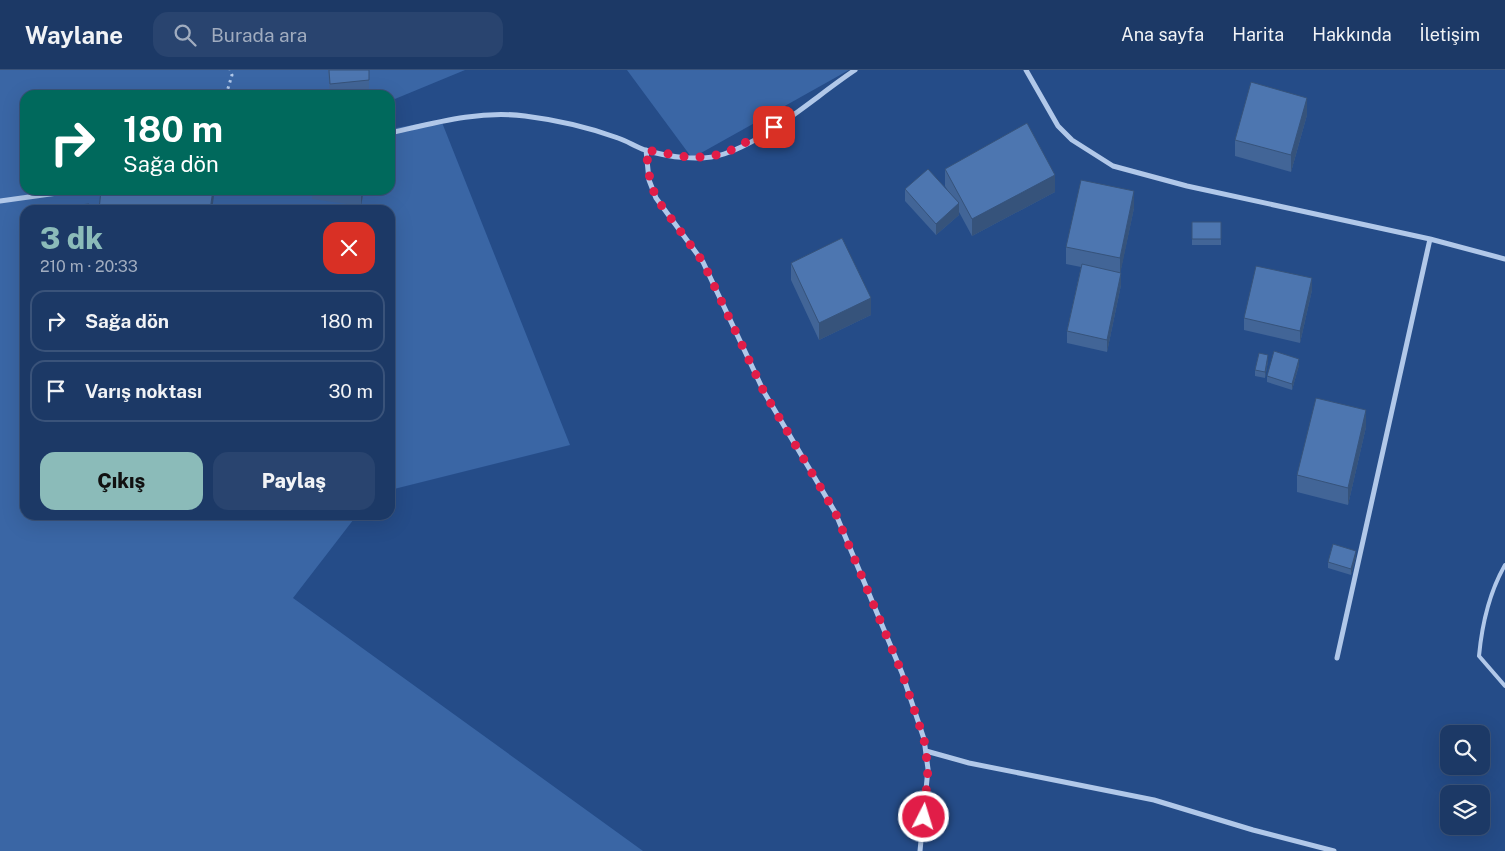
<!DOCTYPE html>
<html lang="tr">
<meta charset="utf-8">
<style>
body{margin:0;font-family:"Public Sans",sans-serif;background:#29446f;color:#f1f3f6;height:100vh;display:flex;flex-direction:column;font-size:19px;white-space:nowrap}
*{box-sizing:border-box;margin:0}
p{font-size:16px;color:#a0acbf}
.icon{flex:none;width:28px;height:28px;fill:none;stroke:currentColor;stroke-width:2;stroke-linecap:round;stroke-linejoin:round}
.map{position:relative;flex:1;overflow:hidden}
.details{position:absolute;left:20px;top:135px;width:375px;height:315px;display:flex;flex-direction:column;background:#1c3966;border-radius:15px;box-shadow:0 5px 20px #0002,0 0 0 1px #3a537a}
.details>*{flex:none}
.guide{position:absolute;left:20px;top:20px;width:375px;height:105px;border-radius:15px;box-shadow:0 5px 20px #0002,0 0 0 1px #3a537a;background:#00695c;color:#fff;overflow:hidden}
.tools{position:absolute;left:1440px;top:655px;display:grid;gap:10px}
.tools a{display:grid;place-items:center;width:50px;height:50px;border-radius:10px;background:#1c3966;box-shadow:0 5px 20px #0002,0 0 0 1px #3a537a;font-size:25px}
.pin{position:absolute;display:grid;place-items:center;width:42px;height:42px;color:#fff;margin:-21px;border-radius:10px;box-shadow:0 2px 8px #0006}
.me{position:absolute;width:55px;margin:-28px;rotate:5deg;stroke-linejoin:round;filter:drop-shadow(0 0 4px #0008)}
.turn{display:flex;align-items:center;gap:18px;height:105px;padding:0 20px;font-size:22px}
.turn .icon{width:65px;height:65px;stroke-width:2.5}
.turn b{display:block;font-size:35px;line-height:42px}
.round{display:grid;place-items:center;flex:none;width:52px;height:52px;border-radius:15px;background:#29446f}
.summary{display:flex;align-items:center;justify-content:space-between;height:85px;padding:0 20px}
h1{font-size:30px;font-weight:800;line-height:38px;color:#8bbbb9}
.action{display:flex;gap:10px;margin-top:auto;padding:10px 20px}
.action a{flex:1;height:58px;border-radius:15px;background:#8bbbb9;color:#111;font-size:20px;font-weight:800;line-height:58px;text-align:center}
.action a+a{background:#29446f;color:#f1f3f6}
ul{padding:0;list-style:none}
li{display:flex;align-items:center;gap:15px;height:62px;margin:0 10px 8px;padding:0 10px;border:2px solid #3a537a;border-radius:15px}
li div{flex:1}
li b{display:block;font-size:19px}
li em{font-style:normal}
header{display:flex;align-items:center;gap:30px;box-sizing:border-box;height:70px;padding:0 25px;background:#1c3966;border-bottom:1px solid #3a537a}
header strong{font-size:24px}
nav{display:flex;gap:28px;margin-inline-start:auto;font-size:18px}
.search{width:350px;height:45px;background:#29446f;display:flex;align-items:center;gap:12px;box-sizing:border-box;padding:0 18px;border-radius:15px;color:#a0acbf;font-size:19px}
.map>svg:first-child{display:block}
.green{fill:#3a66a5}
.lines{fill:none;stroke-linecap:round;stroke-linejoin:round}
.path{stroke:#b1c8e9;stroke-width:3;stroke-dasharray:2.5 4;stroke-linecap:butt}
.service{stroke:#b1c8e9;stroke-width:4}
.minor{stroke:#b1c8e9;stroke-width:5}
.wall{fill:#426597}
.shaded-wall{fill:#36537b}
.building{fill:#4d76b0;stroke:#36537b}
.route{stroke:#e11d48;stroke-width:9;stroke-dasharray:0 16.2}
</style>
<header>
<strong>Waylane</strong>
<div class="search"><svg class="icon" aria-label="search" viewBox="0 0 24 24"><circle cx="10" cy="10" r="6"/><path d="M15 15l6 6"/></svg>Burada ara</div>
<nav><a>Ana sayfa</a><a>Harita</a><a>Hakkında</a><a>İletişim</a></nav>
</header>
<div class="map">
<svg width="1505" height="781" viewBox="0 0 1505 781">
<rect width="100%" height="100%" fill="#254c88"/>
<path class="green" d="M 0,0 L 465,0 L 390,31 L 390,25 L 25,25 L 25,120 L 390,120 L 390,59 L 441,50 L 570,375 L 390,420 L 390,140 L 25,140 L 25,445 L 357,445 L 293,528 L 643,781 L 0,781 Z
M 627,0 L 849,0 L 692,88 Z"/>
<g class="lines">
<path class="path" d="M 226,25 L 232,5 L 230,0"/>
<path class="service" d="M 1505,495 C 1489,523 1482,554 1479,586 L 1505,616"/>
<path class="minor" d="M 1026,0 L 1058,56 L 1072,70 L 1113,96 L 1187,116 L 1430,169 L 1505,189
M 390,63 C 434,53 479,40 525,46 C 557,50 588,57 618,68 C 627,71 636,77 645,80 C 668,87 701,92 724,84 C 769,69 816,26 855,0
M 646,80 L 649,110 L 656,128 L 703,192 L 764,322 L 835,442 L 902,603 L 924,669 L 928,699 L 920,781
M 0,131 L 79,120
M 1337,588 L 1430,169
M 926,681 L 969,693 L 1154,730 L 1253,760 L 1334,781"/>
</g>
<path class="wall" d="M 328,0 L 369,0 L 369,22 L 330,25 Z
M 1307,45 L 1291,102 L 1235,86 L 1235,70 Z
M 945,99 L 1055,122 L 972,166 L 959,142 L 959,145 L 936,165 L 905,131 L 905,119 L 948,121 L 945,116 Z
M 312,120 L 364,120 L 361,136 L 312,129 Z
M 1134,138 L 1120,203 L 1121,215 L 1107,282 L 1067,273 L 1067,261 L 1081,197 L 1066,194 L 1066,177 Z
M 1192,152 L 1221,152 L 1221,175 L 1192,175 Z
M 791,193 L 871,245 L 819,270 L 791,210 Z
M 1312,220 L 1300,273 L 1244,260 L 1244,248 Z
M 1268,291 L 1265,308 L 1255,306 L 1255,300 Z
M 1299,295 L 1292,320 L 1267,312 L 1267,306 Z
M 1366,357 L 1348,435 L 1297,422 L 1297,405 Z
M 1356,487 L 1351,505 L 1328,498 L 1328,492 Z"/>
<path class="shaded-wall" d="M 1307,28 L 1307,45 L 1291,102 L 1291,85 Z
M 1055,105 L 1055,122 L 972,166 L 972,149 Z
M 213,120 L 214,120 L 214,126 L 212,140 L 210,140 Z
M 362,120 L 364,120 L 361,136 L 361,125 Z
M 1134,121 L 1134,138 L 1120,205 L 1120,188 Z
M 959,133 L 959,145 L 936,165 L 936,154 Z
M 1121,203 L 1121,215 L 1107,282 L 1107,270 Z
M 1312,208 L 1312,220 L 1300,273 L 1300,261 Z
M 871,228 L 871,245 L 819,270 L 819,253 Z
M 1268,285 L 1268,291 L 1265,308 L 1265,302 Z
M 1299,289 L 1299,295 L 1292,320 L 1292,314 Z
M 1366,340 L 1366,357 L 1348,435 L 1348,418 Z
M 1356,481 L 1356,487 L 1351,505 L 1351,499 Z"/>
<path class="building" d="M 329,0 L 369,0 L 369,10 L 330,14 Z
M 1251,12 L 1307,28 L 1291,85 L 1235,70 Z
M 1027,53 L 1055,105 L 972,149 L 945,99 Z
M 928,99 L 959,133 L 936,154 L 905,119 Z
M 1081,110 L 1134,121 L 1120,188 L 1066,177 Z
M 101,120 L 213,120 L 210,140 L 99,140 Z
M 332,120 L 362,120 L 361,125 Z
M 89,134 L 89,140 L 31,140 Z
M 1192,152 L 1221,152 L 1221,169 L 1192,169 Z
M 842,168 L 871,228 L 819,253 L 791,193 Z
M 1082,194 L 1121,203 L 1107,270 L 1067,261 Z
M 1256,196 L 1312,208 L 1300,261 L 1244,248 Z
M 1274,281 L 1299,289 L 1292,314 L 1267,306 Z
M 1259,283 L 1268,285 L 1265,302 L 1255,300 Z
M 1316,328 L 1366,340 L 1348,418 L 1297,405 Z
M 1333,474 L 1356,481 L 1351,499 L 1328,492 Z"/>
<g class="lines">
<path class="route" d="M 774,57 L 724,84 L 692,88 L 646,80 L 650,110 L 656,128 L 703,192 L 764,322 L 835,442 L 902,603 L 924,669 L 928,699 L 924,747"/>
</g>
</svg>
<div class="tools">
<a><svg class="icon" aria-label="search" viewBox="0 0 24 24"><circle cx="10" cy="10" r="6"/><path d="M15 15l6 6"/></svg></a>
<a><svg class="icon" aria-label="layers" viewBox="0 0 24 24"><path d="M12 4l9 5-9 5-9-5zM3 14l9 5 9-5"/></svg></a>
</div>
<div class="pin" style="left:774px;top:57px;background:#d93025"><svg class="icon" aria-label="arrive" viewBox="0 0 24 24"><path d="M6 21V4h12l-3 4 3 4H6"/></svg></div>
<svg class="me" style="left:924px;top:747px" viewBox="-20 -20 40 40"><circle r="17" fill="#e11d48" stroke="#fff" stroke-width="3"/><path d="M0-11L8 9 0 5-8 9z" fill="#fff"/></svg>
<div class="guide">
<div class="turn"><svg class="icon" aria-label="right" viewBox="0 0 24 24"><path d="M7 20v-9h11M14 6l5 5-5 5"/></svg><div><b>180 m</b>Sağa dön</div></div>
</div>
<section class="details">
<div class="summary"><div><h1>3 dk</h1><p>210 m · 20:33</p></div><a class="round" style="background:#d93025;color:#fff"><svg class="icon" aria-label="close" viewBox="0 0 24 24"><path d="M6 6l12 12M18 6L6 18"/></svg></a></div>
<ul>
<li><svg class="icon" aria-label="right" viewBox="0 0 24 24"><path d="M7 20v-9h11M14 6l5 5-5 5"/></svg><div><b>Sağa dön</b></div><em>180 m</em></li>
<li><svg class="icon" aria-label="arrive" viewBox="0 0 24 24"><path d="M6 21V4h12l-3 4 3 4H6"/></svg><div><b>Varış noktası</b></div><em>30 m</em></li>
</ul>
<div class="action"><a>Çıkış</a><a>Paylaş</a></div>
</section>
</div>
